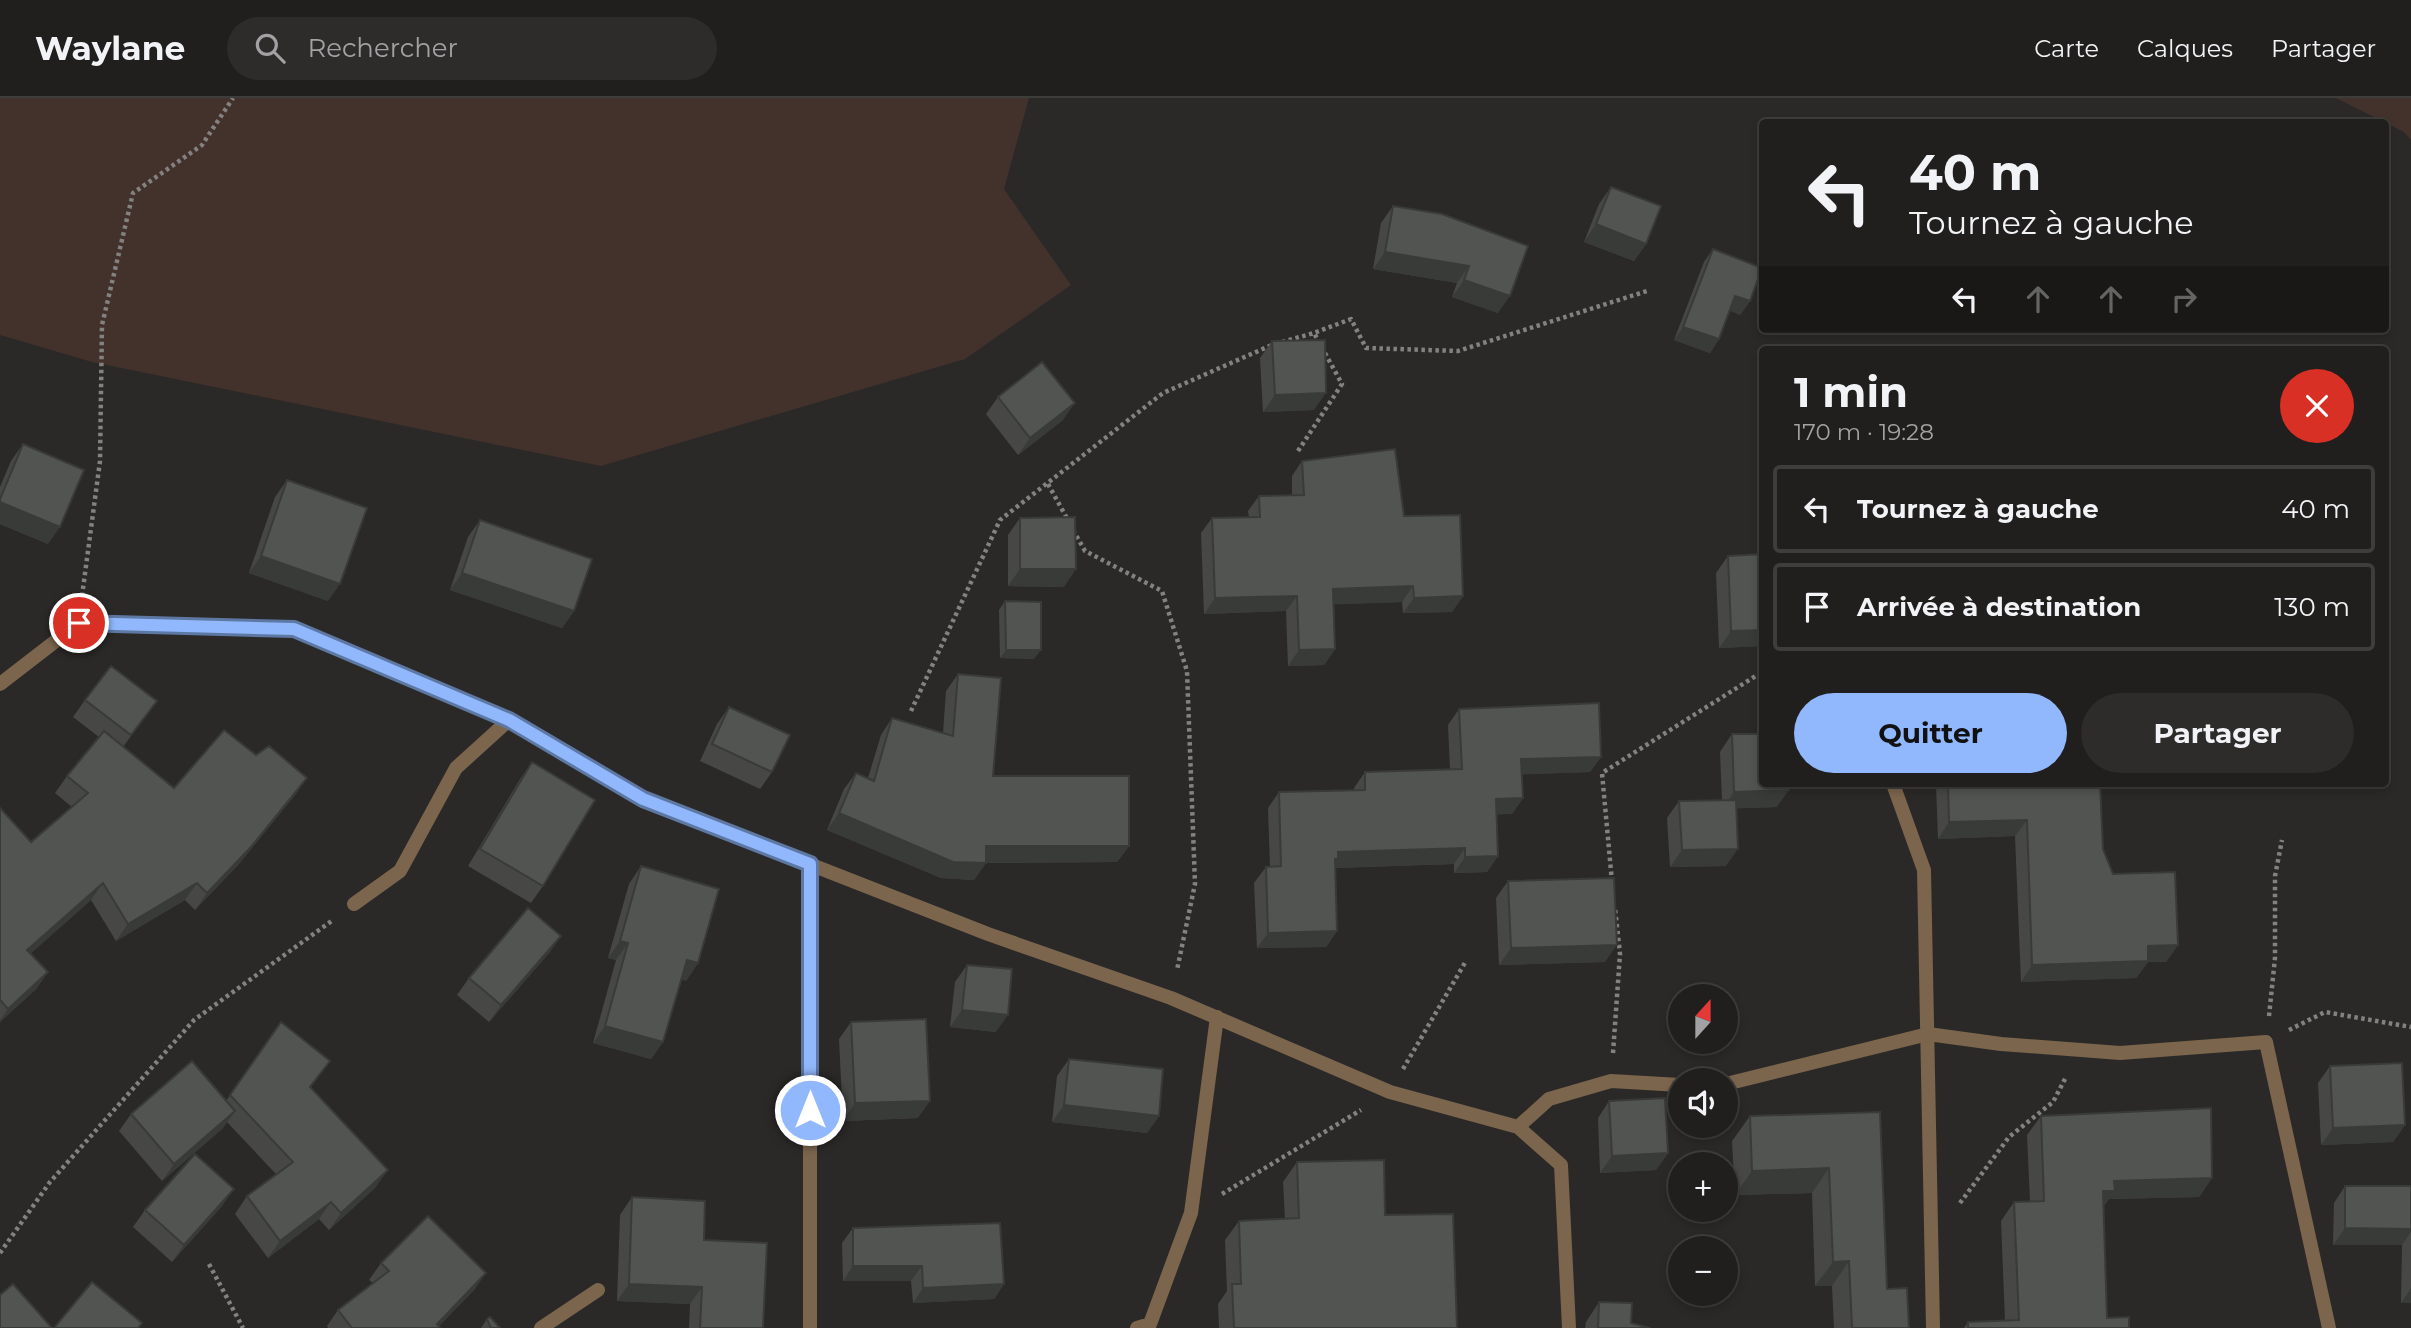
<!DOCTYPE html>
<html lang="fr">
<meta charset="utf-8">
<style>
body{margin:0;font-family:Montserrat,sans-serif;background:#2d2c2a;color:#f1f3f6;height:100vh;display:flex;flex-direction:column;font-size:26px;white-space:nowrap}
*{box-sizing:border-box;margin:0}
p{font-size:23px;color:#a2a2a4}
.icon{flex:none;width:38px;height:38px;fill:none;stroke:currentColor;stroke-width:2;stroke-linecap:round;stroke-linejoin:round}
.map{position:relative;flex:1;overflow:hidden}
.details{position:absolute;left:1759px;top:248px;width:630px;height:441px;display:flex;flex-direction:column;background:#201f1d;border-radius:7px;box-shadow:0 4px 10px #0003,0 0 0 2px #3d3d3b}
.details>*{flex:none}
.banner{position:absolute;left:1759px;top:21px;width:630px;height:214px;border-radius:7px;box-shadow:0 4px 10px #0003,0 0 0 2px #3d3d3b;background:#201f1d;color:#f1f3f6;overflow:hidden}
.needle{width:46px;rotate:21deg}
.buttons{position:absolute;left:1668px;top:886px;display:grid;gap:14px}
.buttons a{display:grid;place-items:center;width:70px;height:70px;border-radius:50%;background:#201f1d;box-shadow:0 4px 10px #0003,0 0 0 2px #3d3d3b;font-size:35px}
.pin{position:absolute;display:grid;place-items:center;width:60px;height:60px;color:#fff;margin:-30px;border:4px solid #fff;border-radius:50%;box-shadow:0 2px 7px #0007}
.me{position:absolute;width:77px;margin:-38px;rotate:0deg;stroke-linejoin:round;filter:drop-shadow(0 0 5px #0008)}
.turn{display:flex;align-items:center;gap:24px;height:147px;padding:0 35px;font-size:32px}
.turn .icon{width:91px;height:91px;stroke-width:2.5}
.turn b{display:block;font-size:49px;line-height:60px}
.lanes{display:flex;align-items:center;height:66px;padding:0 35px;background:#0003;justify-content:center;gap:35px;direction:ltr}
.lanes .off{opacity:.35}
.round{display:grid;place-items:center;flex:none;width:74px;height:74px;border-radius:37px;background:#2d2c2a}
.summary{display:flex;align-items:center;justify-content:space-between;height:119px;padding:0 35px}
h1{font-size:42px;font-weight:700;line-height:52px}
.action{display:flex;gap:14px;margin-top:auto;padding:14px 35px}
.action a{flex:1;height:80px;border-radius:42px;background:#91b8fd;color:#111;font-size:28px;font-weight:700;line-height:80px;text-align:center}
.action a+a{background:#2d2c2a;color:#f1f3f6}
ul{padding:0;list-style:none}
li{display:flex;align-items:center;gap:21px;height:88px;margin:0 14px 10px;padding:0 21px;border:4px solid #3d3d3b;border-radius:7px}
li div{flex:1}
li b{display:block;font-size:26px}
li em{font-style:normal}
header{display:flex;align-items:center;gap:42px;box-sizing:border-box;height:98px;padding:0 35px;background:#201f1d;border-bottom:2px solid #3d3d3b}
header strong{font-size:33px}
nav{display:flex;gap:38px;margin-inline-start:auto;font-size:24px}
.search{width:490px;height:63px;background:#2d2c2a;display:flex;align-items:center;gap:18px;box-sizing:border-box;padding:0 24px;border-radius:38px;color:#a2a2a4;font-size:26px}
.map>svg:first-child{display:block}
.green{fill:#43312c}
.lines{fill:none;stroke-linecap:round;stroke-linejoin:round}
.path{stroke:#838280;stroke-width:4.5;stroke-dasharray:3.5 3.5;stroke-linecap:butt}
.service{stroke:#7b654c;stroke-width:14}
.minor{stroke:#7b654c;stroke-width:14}
.wall{fill:#474846}
.shaded-wall{fill:#393b39}
.building{fill:#525451;stroke:#393b39;stroke-width:2}
.route-casing{stroke:#5e78a4;stroke-width:18}
.route{stroke:#91b8fd;stroke-width:12}
</style>
<header>
<strong>Waylane</strong>
<div class="search"><svg class="icon" aria-label="search" viewBox="0 0 24 24"><circle cx="10" cy="10" r="6"/><path d="M15 15l6 6"/></svg>Rechercher</div>
<nav><a>Carte</a><a>Calques</a><a>Partager</a></nav>
</header>
<div class="map">
<svg width="2411" height="1230" viewBox="0 0 2411 1230">
<rect width="100%" height="100%" fill="#2a2927"/>
<path class="green" d="M 0,0 L 1029,0 L 1004,91 L 1071,187 L 965,261 L 601,368 L 92,264 L 0,237 Z
M 2336,0 L 2411,0 L 2411,42 L 2404,34 Z"/>
<g class="lines">
<path class="path" d="M 1282,244 L 1314,235
M 1298,353 L 1342,286 L 1314,235 L 1351,221 L 1366,250 L 1458,253 L 1647,193
M 1048,386 L 1069,424
M 1073,432 L 1085,453 L 1162,493 L 1187,573 L 1195,786 L 1177,872
M 82,498 L 100,363 L 102,227 L 133,95 L 202,47 L 233,0
M 911,613 L 1000,422 L 1163,295 L 1274,246
M 1612,784 L 1602,675 L 1762,574
M 2269,918 L 2275,860 L 2275,778 L 2282,742
M 2289,932 L 2325,914 L 2411,929
M 1613,955 L 1620,856 L 1615,810
M 1403,971 L 1466,863
M 1222,1096 L 1361,1012
M 1960,1105 L 2009,1039 L 2053,1004 L 2066,979
M 0,1155 L 50,1084 L 194,922 L 333,822
M 209,1166 L 243,1230"/>
<path class="service" d="M 1893,686 L 1924,772 L 1933,1230
M 541,1230 L 598,1192"/>
<path class="minor" d="M 0,586 L 79,525 L 294,531 L 509,622 L 643,701 L 988,836 L 1171,900 L 1390,994 L 1518,1029 L 1561,1067 L 1569,1230
M 810,766 L 810,1230
M 354,806 L 400,773 L 456,670 L 509,622
M 1726,986 L 1928,936 L 2001,946 L 2120,955 L 2266,944 L 2329,1230
M 1518,1029 L 1549,1001 L 1611,983 L 1680,987
M 1137,1230 L 1150,1226 L 1191,1115 L 1217,919"/>
</g>
<path class="wall" d="M 1611,89 L 1646,146 L 1634,163 L 1584,144 L 1599,106 Z
M 1393,108 L 1528,148 L 1498,215 L 1452,199 L 1457,185 L 1373,171 L 1381,125 Z
M 1713,151 L 1750,203 L 1740,217 L 1730,212 L 1719,241 L 1710,255 L 1674,242 L 1704,164 Z
M 1272,243 L 1314,312 L 1263,314 L 1260,260 Z
M 998,299 L 1063,322 L 1018,357 L 986,316 Z
M 23,346 L 48,446 L 0,426 L 0,389 L 11,363 Z
M 1302,363 L 1404,418 L 1463,498 L 1452,514 L 1403,515 L 1402,504 L 1334,506 L 1335,551 L 1324,567 L 1288,568 L 1286,513 L 1204,516 L 1201,435 L 1212,420 L 1249,419 L 1248,413 L 1259,398 L 1292,397 L 1292,378 Z
M 287,382 L 328,503 L 249,475 L 275,399 Z
M 1020,420 L 1064,489 L 1008,488 L 1008,437 Z
M 480,422 L 574,513 L 562,530 L 450,492 L 468,439 Z
M 1728,458 L 1762,548 L 1719,550 L 1716,475 Z
M 1005,503 L 1034,561 L 1000,560 L 999,512 Z
M 958,576 L 993,678 L 1129,748 L 1117,764 L 986,765 L 974,782 L 941,780 L 827,732 L 844,691 L 856,675 L 868,680 L 881,637 L 892,620 L 943,635 L 946,593 Z
M 85,602 L 157,603 L 123,649 L 174,690 L 256,657 L 307,680 L 295,697 L 239,766 L 195,812 L 185,802 L 116,843 L 91,802 L 31,855 L 48,874 L 36,891 L 0,924 L 0,710 L 31,744 L 72,709 L 55,695 L 67,678 L 99,639 L 73,619 Z
M 729,609 L 772,674 L 760,691 L 700,663 L 717,626 Z
M 1459,611 L 1601,659 L 1590,674 L 1522,676 L 1523,700 L 1512,716 L 1497,716 L 1498,758 L 1487,774 L 1454,775 L 1454,766 L 1335,770 L 1337,833 L 1326,849 L 1257,850 L 1254,785 L 1266,769 L 1270,769 L 1268,710 L 1279,694 L 1354,692 L 1354,690 L 1365,674 L 1450,671 L 1448,627 Z
M 1732,636 L 1777,709 L 1736,710 L 1726,768 L 1670,769 L 1667,720 L 1679,703 L 1722,702 L 1720,654 Z
M 532,664 L 543,788 L 531,805 L 468,768 L 520,681 Z
M 1936,686 L 2100,686 L 2103,751 L 2113,776 L 2178,847 L 2166,864 L 2148,864 L 2136,880 L 2021,884 L 2015,738 L 1938,741 Z
M 641,768 L 698,865 L 686,883 L 681,881 L 663,944 L 651,961 L 593,945 L 616,862 L 608,860 L 629,786 Z
M 1508,783 L 1605,864 L 1499,867 L 1496,800 Z
M 561,838 L 549,855 L 489,924 L 457,897 L 469,880 Z
M 967,867 L 996,934 L 950,929 L 955,884 Z
M 281,924 L 330,963 L 310,990 L 376,1089 L 329,1132 L 319,1121 L 268,1160 L 235,1116 L 247,1098 L 276,1076 L 227,1024 L 223,1030 L 162,1083 L 119,1033 L 131,1016 L 226,1003 Z
M 851,924 L 918,1020 L 843,1023 L 839,941 Z
M 1069,961 L 1159,1018 L 1147,1035 L 1052,1024 L 1057,978 Z
M 2330,968 L 2405,1027 L 2393,1044 L 2321,1047 L 2318,985 Z
M 1609,1003 L 1668,1055 L 1656,1072 L 1600,1075 L 1598,1020 Z
M 1880,1014 L 1887,1191 L 1909,1230 L 1834,1230 L 1832,1188 L 1815,1188 L 1812,1095 L 1735,1097 L 1732,1043 L 1750,1018 Z
M 2041,1018 L 2212,1080 L 2199,1099 L 2109,1101 L 2103,1109 L 2107,1220 L 2129,1230 L 1964,1230 L 1968,1224 L 2005,1223 L 2001,1123 L 2014,1104 L 2030,1103 L 2027,1037 Z
M 1297,1064 L 1385,1117 L 1457,1230 L 1219,1230 L 1218,1206 L 1227,1193 L 1225,1142 L 1239,1123 L 1285,1121 L 1283,1084 Z
M 2345,1088 L 2411,1088 L 2411,1205 L 2401,1205 L 2402,1147 L 2333,1147 L 2334,1105 Z
M 632,1099 L 704,1142 L 763,1230 L 689,1230 L 690,1206 L 617,1203 L 620,1117 Z
M 222,1108 L 172,1164 L 133,1129 L 145,1112 Z
M 853,1130 L 1004,1186 L 994,1201 L 913,1205 L 911,1183 L 843,1183 L 842,1145 Z
M 381,1165 L 475,1191 L 439,1228 L 440,1230 L 328,1230 L 327,1228 L 338,1212 L 373,1185 L 369,1182 Z
M 1599,1204 L 1631,1225 L 1650,1230 L 1585,1230 L 1586,1224 Z
M 487,1221 L 500,1230 L 481,1230 Z"/>
<path class="shaded-wall" d="M 1596,126 L 1646,146 L 1634,163 L 1584,144 Z
M 1385,154 L 1469,168 L 1457,185 L 1373,171 Z
M 1464,182 L 1510,198 L 1498,215 L 1452,199 Z
M 1735,198 L 1750,203 L 1740,217 L 1726,211 Z
M 1683,229 L 1719,241 L 1710,255 L 1674,242 Z
M 1326,295 L 1314,312 L 1263,314 L 1275,297 Z
M 1075,305 L 1063,322 L 1018,357 L 1030,340 Z
M 0,404 L 60,429 L 48,446 L 0,426 Z
M 261,458 L 340,486 L 328,503 L 249,475 Z
M 1020,471 L 1076,471 L 1064,489 L 1008,488 Z
M 462,475 L 574,513 L 562,530 L 450,492 Z
M 1413,488 L 1402,504 L 1322,507 L 1333,491 Z
M 1297,498 L 1286,513 L 1204,516 L 1215,500 Z
M 1463,498 L 1452,514 L 1403,515 L 1414,500 Z
M 1762,532 L 1762,548 L 1719,550 L 1731,533 Z
M 1335,551 L 1324,567 L 1288,568 L 1299,552 Z
M 1006,552 L 1041,552 L 1034,561 L 1000,560 Z
M 157,603 L 145,620 L 119,654 L 131,637 Z
M 1601,659 L 1590,674 L 1510,677 L 1521,661 Z
M 307,680 L 295,697 L 239,766 L 195,812 L 207,795 Z
M 1789,692 L 1777,709 L 1722,711 L 1734,694 Z
M 1523,700 L 1512,716 L 1485,717 L 1496,701 Z
M 839,715 L 986,748 L 1129,748 L 1117,764 L 976,765 L 986,765 L 974,782 L 941,780 L 827,732 Z
M 2027,722 L 2015,738 L 1938,741 L 1949,724 Z
M 1465,750 L 1454,766 L 1331,770 L 1338,754 Z
M 1738,751 L 1726,768 L 1670,769 L 1682,752 Z
M 1498,758 L 1487,774 L 1454,775 L 1465,759 Z
M 103,785 L 91,802 L 15,869 L 27,852 Z
M 197,785 L 185,802 L 116,843 L 128,826 Z
M 1337,833 L 1326,849 L 1257,850 L 1268,835 Z
M 561,838 L 549,855 L 489,924 L 501,907 Z
M 620,843 L 628,845 L 616,862 L 608,860 Z
M 1617,847 L 1605,864 L 1499,867 L 1511,850 Z
M 2178,847 L 2166,864 L 2148,864 L 2136,880 L 2021,884 L 2032,867 L 2148,848 Z
M 687,862 L 698,865 L 686,883 L 675,879 Z
M 48,874 L 36,891 L 0,924 L 0,922 L 8,911 Z
M 962,912 L 1008,917 L 996,934 L 950,929 Z
M 605,928 L 663,944 L 651,961 L 593,945 Z
M 930,1003 L 918,1020 L 843,1023 L 855,1005 Z
M 1064,1007 L 1159,1018 L 1147,1035 L 1052,1024 Z
M 235,1013 L 223,1030 L 162,1083 L 174,1066 Z
M 2405,1027 L 2393,1044 L 2321,1047 L 2333,1030 Z
M 1668,1055 L 1656,1072 L 1600,1075 L 1612,1058 Z
M 1829,1070 L 1812,1095 L 1735,1097 L 1752,1073 Z
M 388,1072 L 376,1089 L 329,1132 L 341,1115 Z
M 2212,1080 L 2199,1099 L 2109,1101 L 2101,1112 L 2103,1093 L 2114,1083 Z
M 234,1091 L 222,1108 L 172,1164 L 184,1147 Z
M 331,1104 L 319,1121 L 268,1160 L 280,1143 Z
M 2345,1130 L 2411,1131 L 2411,1134 L 2402,1147 L 2333,1147 Z
M 1849,1163 L 1832,1188 L 1815,1188 L 1833,1164 Z
M 853,1168 L 922,1168 L 911,1183 L 843,1183 Z
M 486,1175 L 475,1191 L 437,1230 L 437,1226 Z
M 629,1186 L 702,1189 L 690,1206 L 617,1203 Z
M 1004,1186 L 994,1201 L 913,1205 L 923,1190 Z
M 2411,1190 L 2411,1205 L 2401,1205 Z"/>
<path class="building" d="M 1611,89 L 1661,108 L 1646,146 L 1596,126 Z
M 1393,108 L 1442,116 L 1528,148 L 1510,198 L 1464,182 L 1469,168 L 1385,154 Z
M 1713,151 L 1762,170 L 1750,203 L 1735,198 L 1719,241 L 1683,229 Z
M 1325,242 L 1326,295 L 1275,297 L 1272,243 Z
M 1042,264 L 1075,305 L 1030,340 L 998,299 Z
M 23,346 L 84,372 L 60,429 L 0,404 L 0,401 Z
M 1395,351 L 1404,418 L 1460,417 L 1463,498 L 1414,500 L 1413,488 L 1333,491 L 1335,551 L 1299,552 L 1297,498 L 1215,500 L 1212,420 L 1260,419 L 1259,398 L 1304,397 L 1302,363 Z
M 287,382 L 367,410 L 340,486 L 261,458 Z
M 1075,419 L 1076,471 L 1020,471 L 1020,420 Z
M 480,422 L 592,461 L 574,513 L 462,475 Z
M 1762,456 L 1762,532 L 1731,533 L 1728,458 Z
M 1005,503 L 1041,504 L 1041,552 L 1006,552 Z
M 111,568 L 157,603 L 131,637 L 85,602 Z
M 958,576 L 1001,580 L 993,678 L 1129,678 L 1129,748 L 986,748 L 986,765 L 953,764 L 839,715 L 856,675 L 874,683 L 892,620 L 953,638 Z
M 1599,605 L 1601,659 L 1521,661 L 1523,700 L 1496,701 L 1498,758 L 1465,759 L 1465,750 L 1338,754 L 1338,761 L 1335,761 L 1337,833 L 1268,835 L 1266,769 L 1281,768 L 1279,694 L 1365,692 L 1365,674 L 1462,671 L 1459,611 Z
M 729,609 L 790,637 L 772,674 L 712,646 Z
M 224,632 L 256,657 L 269,648 L 307,680 L 251,749 L 207,795 L 197,785 L 128,826 L 103,785 L 27,852 L 48,874 L 8,911 L 0,902 L 0,710 L 31,744 L 88,695 L 67,678 L 104,633 L 174,690 Z
M 1732,636 L 1762,636 L 1762,686 L 1788,686 L 1789,692 L 1734,694 Z
M 532,664 L 595,702 L 543,788 L 480,751 Z
M 1948,686 L 2100,686 L 2103,751 L 2113,776 L 2175,774 L 2178,847 L 2148,848 L 2148,863 L 2032,867 L 2027,722 L 1949,724 Z
M 1736,702 L 1738,751 L 1682,752 L 1679,703 Z
M 641,768 L 719,791 L 698,865 L 687,862 L 663,944 L 605,928 L 628,845 L 620,843 Z
M 1614,780 L 1617,847 L 1511,850 L 1508,783 Z
M 528,810 L 561,838 L 501,907 L 469,880 Z
M 967,867 L 1012,871 L 1008,917 L 962,912 Z
M 926,921 L 930,1003 L 855,1005 L 851,924 Z
M 281,924 L 330,963 L 310,989 L 388,1072 L 341,1115 L 331,1104 L 280,1143 L 247,1098 L 293,1064 L 230,997 Z
M 1069,961 L 1163,971 L 1159,1018 L 1064,1007 Z
M 192,963 L 235,1013 L 174,1066 L 131,1016 Z
M 2402,965 L 2405,1027 L 2333,1030 L 2330,968 Z
M 1665,1000 L 1668,1055 L 1612,1058 L 1609,1003 Z
M 2211,1010 L 2212,1080 L 2114,1083 L 2115,1093 L 2103,1093 L 2107,1220 L 2129,1219 L 2129,1230 L 1968,1230 L 1968,1224 L 2019,1222 L 2014,1104 L 2044,1103 L 2041,1018 Z
M 1880,1014 L 1887,1191 L 1907,1190 L 1909,1230 L 1852,1230 L 1849,1163 L 1833,1164 L 1829,1070 L 1752,1073 L 1750,1018 Z
M 195,1056 L 234,1091 L 184,1147 L 145,1112 Z
M 1384,1062 L 1385,1117 L 1453,1116 L 1457,1230 L 1234,1230 L 1232,1186 L 1241,1186 L 1239,1123 L 1299,1120 L 1297,1064 Z
M 2345,1088 L 2411,1088 L 2411,1131 L 2345,1130 Z
M 632,1099 L 705,1103 L 704,1142 L 767,1145 L 763,1230 L 700,1230 L 702,1189 L 629,1186 Z
M 428,1118 L 486,1175 L 437,1226 L 440,1230 L 352,1230 L 338,1212 L 389,1173 L 381,1165 Z
M 1000,1125 L 1004,1186 L 923,1190 L 922,1168 L 853,1168 L 853,1130 Z
M 92,1184 L 142,1225 L 138,1230 L 54,1230 Z
M 13,1186 L 52,1230 L 0,1230 L 0,1197 Z
M 1599,1204 L 1632,1205 L 1631,1225 L 1650,1230 L 1598,1230 Z
M 490,1219 L 500,1230 L 491,1230 L 487,1221 Z"/>
<g class="lines">
<defs>
<path id="route" d="M 79,525 L 294,531 L 509,622 L 643,701 L 810,766 L 810,1012"/>
</defs>
<use href="#route" class="route-casing"/>
<use href="#route" class="route"/>
</g>
</svg>
<div class="buttons">
<a><svg class="needle" viewBox="-14 -14 28 28"><path d="M0-13l5 13h-10z" fill="#e53935"/><path d="M0 13l5-13h-10z" fill="#a2a2a4"/></svg></a>
<a><svg class="icon" aria-label="sound" viewBox="0 0 24 24"><path d="M4 9h4l5-4v14l-5-4H4zM17 9q2 3 0 6"/></svg></a>
<a>+</a>
<a>−</a>
</div>
<div class="pin" style="left:79px;top:525px;background:#d93025"><svg class="icon" aria-label="arrive" viewBox="0 0 24 24"><path d="M6 21V4h12l-3 4 3 4H6"/></svg></div>
<svg class="me" style="left:810px;top:1012px" viewBox="-20 -20 40 40"><circle r="17" fill="#91b8fd" stroke="#fff" stroke-width="3"/><path d="M0-11L8 9 0 5-8 9z" fill="#fff"/></svg>
<div class="banner">
<div class="turn"><svg class="icon" aria-label="left" viewBox="0 0 24 24"><path d="M17 20v-9H6M10 6l-5 5 5 5"/></svg><div><b>40 m</b>Tournez à gauche</div></div>
<div class="lanes"><svg class="icon" aria-label="left" viewBox="0 0 24 24"><path d="M17 20v-9H6M10 6l-5 5 5 5"/></svg><svg class="icon off" aria-label="ahead" viewBox="0 0 24 24"><path d="M12 20V5M6 11l6-6 6 6"/></svg><svg class="icon off" aria-label="ahead" viewBox="0 0 24 24"><path d="M12 20V5M6 11l6-6 6 6"/></svg><svg class="icon off" aria-label="right" viewBox="0 0 24 24"><path d="M7 20v-9h11M14 6l5 5-5 5"/></svg></div>
</div>
<section class="details">
<div class="summary"><div><h1>1 min</h1><p>170 m · 19:28</p></div><a class="round" style="background:#d93025;color:#fff"><svg class="icon" aria-label="close" viewBox="0 0 24 24"><path d="M6 6l12 12M18 6L6 18"/></svg></a></div>
<ul>
<li><svg class="icon" aria-label="left" viewBox="0 0 24 24"><path d="M17 20v-9H6M10 6l-5 5 5 5"/></svg><div><b>Tournez à gauche</b></div><em>40 m</em></li>
<li><svg class="icon" aria-label="arrive" viewBox="0 0 24 24"><path d="M6 21V4h12l-3 4 3 4H6"/></svg><div><b>Arrivée à destination</b></div><em>130 m</em></li>
</ul>
<div class="action"><a>Quitter</a><a>Partager</a></div>
</section>
</div>
